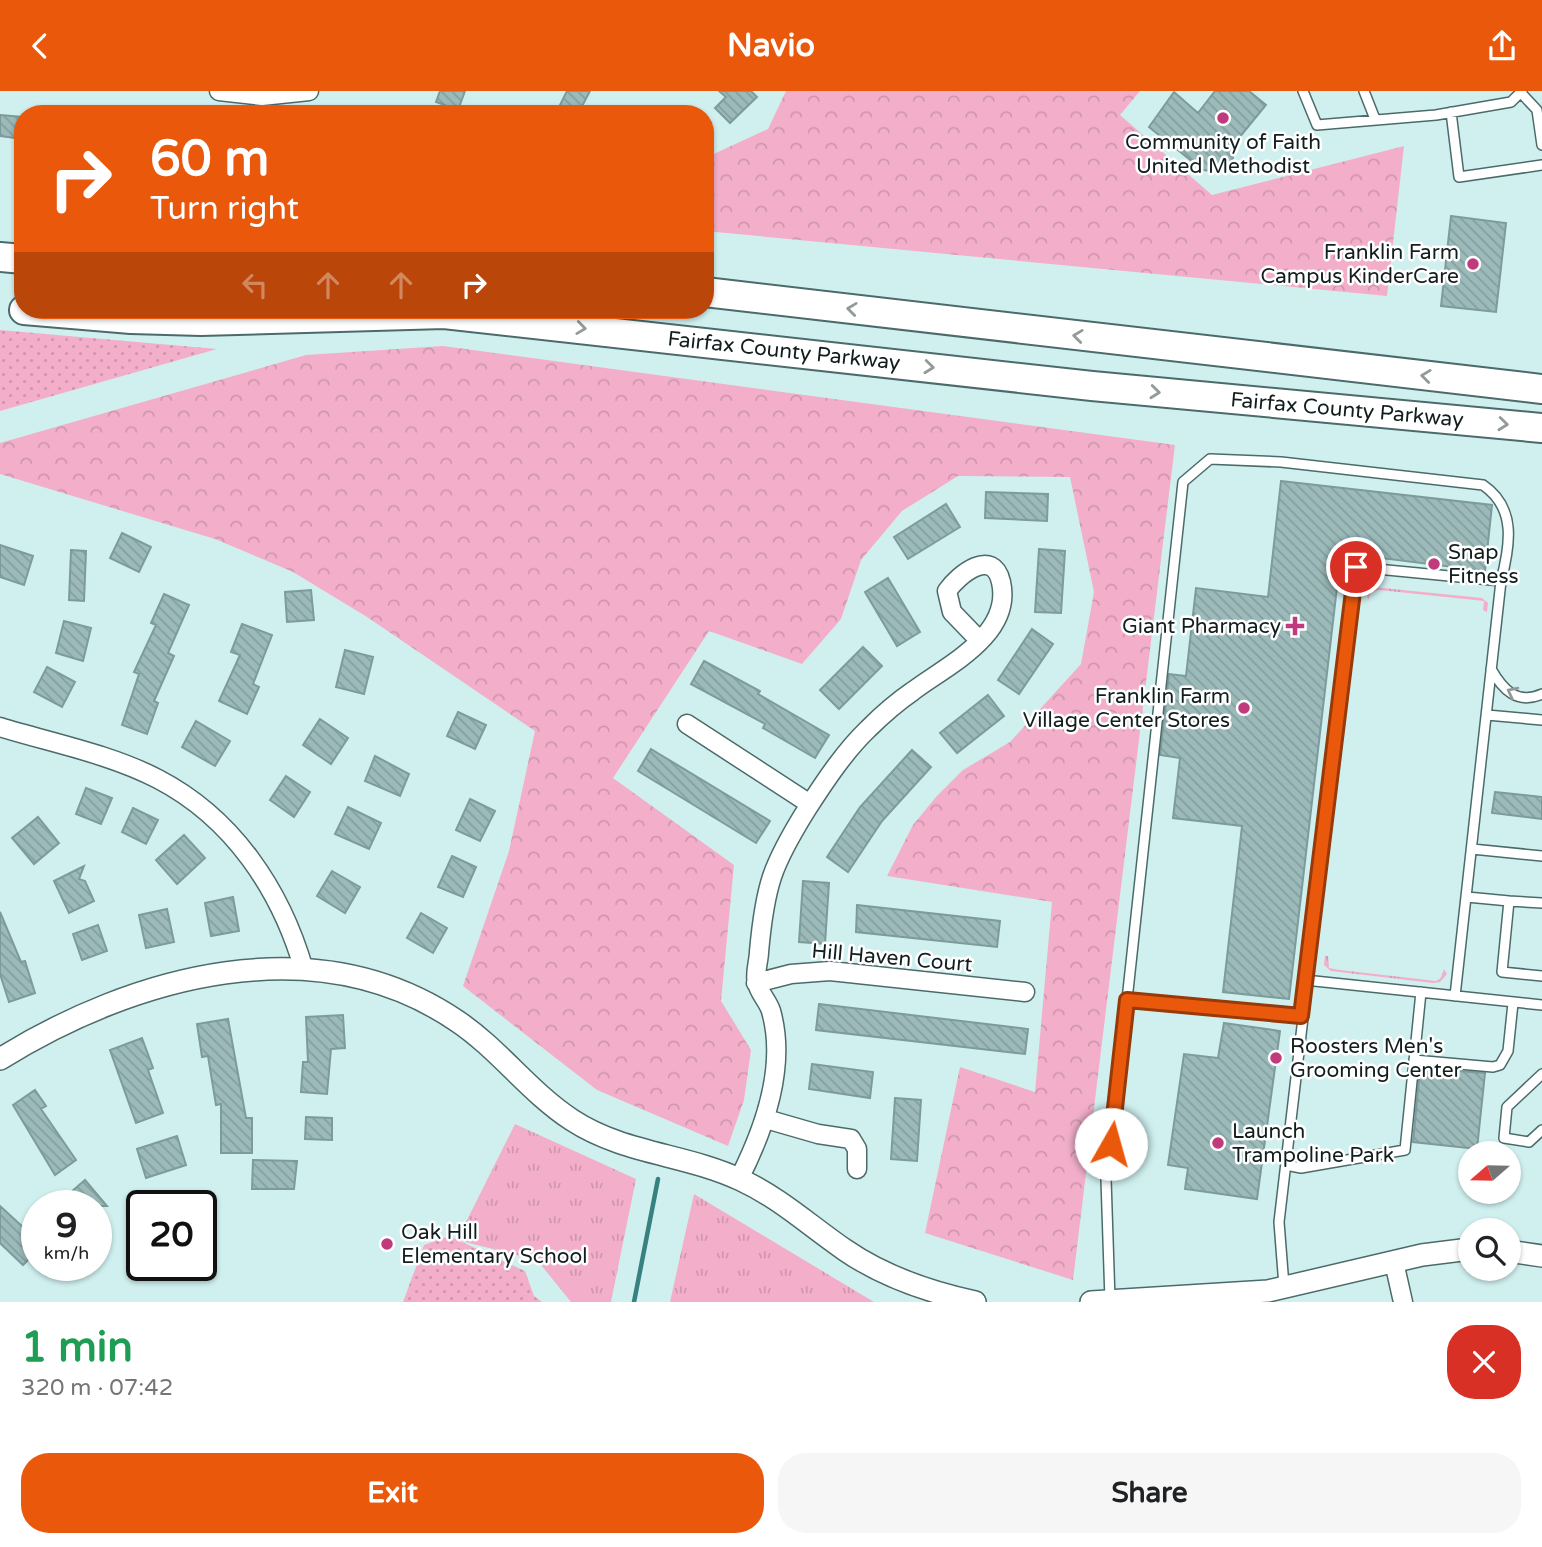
<!DOCTYPE html>
<meta charset="utf-8">
<style>
body{margin:0;font-family:"Varela Round",sans-serif;background:#f6f6f6;color:#202124;height:100vh;display:flex;flex-direction:column;font-size:26px;white-space:nowrap}
*{box-sizing:border-box;margin:0}
p{font-size:23px;color:#757577}
.icon{flex:none;width:38px;height:38px;fill:none;stroke:currentColor;stroke-width:2;stroke-linecap:round;stroke-linejoin:round}
.map{position:relative;height:1211px;overflow:hidden}
.sheet{display:flex;flex-direction:column;background:#fff;flex:1}
.sheet>*{flex:none}
.hud{position:absolute;left:14px;top:14px;width:700px;height:214px;border-radius:28px;box-shadow:0 2px 5px #0004;background:#ea580c;color:#fff;overflow:hidden}
.needle{width:46px;rotate:250deg}
.fabs{position:absolute;left:1458px;top:1050px;display:grid;gap:14px}
.fabs a{display:grid;place-items:center;width:63px;height:63px;border-radius:50%;background:#fff;box-shadow:0 2px 5px #0004;font-size:35px}
.speed{position:absolute;left:21px;top:1099px;display:flex;gap:14px;font-size:35px;font-weight:700;text-align:center}
.speed>*{display:grid;place-content:center;width:91px;height:91px;border-radius:50%;background:#fff;box-shadow:0 2px 5px #0004;line-height:1}
.speed small{font-size:18px;font-weight:400}
.speed .limit{border:4px solid #111;border-radius:10px;background:#fff;color:#111}
.pin{position:absolute;display:grid;place-items:center;width:60px;height:60px;color:#fff;margin:-30px;border:4px solid #fff;border-radius:50%;box-shadow:0 2px 7px #0007}
.me{position:absolute;width:77px;margin:-38px;rotate:7deg;stroke-linejoin:round;filter:drop-shadow(0 0 5px #0008)}
.turn{display:flex;align-items:center;gap:24px;height:147px;padding:0 21px;font-size:32px}
.turn .icon{width:91px;height:91px;stroke-width:2.5}
.turn b{display:block;font-size:49px;line-height:60px}
.lanes{display:flex;align-items:center;height:66px;padding:0 21px;background:#0003;justify-content:center;gap:35px;direction:ltr}
.lanes .off{opacity:.35}
.round{display:grid;place-items:center;flex:none;width:74px;height:74px;border-radius:28px;background:#f6f6f6}
.head{display:flex;align-items:center;justify-content:space-between;height:119px;padding:0 21px}
h1{font-size:42px;font-weight:800;line-height:52px;color:#1e9e55}
.primary-button{display:flex;gap:14px;margin-top:auto;padding:14px 21px}
.primary-button a{flex:1;height:80px;border-radius:28px;background:#ea580c;color:#fff;font-size:28px;font-weight:800;line-height:80px;text-align:center}
.primary-button a+a{background:#f6f6f6;color:#202124}
header{display:flex;justify-content:space-between;align-items:center;height:91px;padding:0 21px;background:#ea580c;color:#fff;font-size:32px;font-weight:800}
.map>svg:first-child{display:block}
.grass{fill:url(#grass-tufts)}
.forest{fill:url(#forest-crowns)}
.park{fill:url(#park-dots)}
.lines{fill:none;stroke-linecap:round;stroke-linejoin:round}
.stream{stroke:#388181;stroke-width:4.5}
.building{fill:url(#building-back-hatch);stroke:#7d9b9b;stroke-width:2}
.service-casing{stroke:#4d6a6a;stroke-width:12}
.minor-casing{stroke:#4d6a6a;stroke-width:21}
.tertiary-casing{stroke:#4d6a6a;stroke-width:24}
.trunk-casing{stroke:#4d6a6a;stroke-width:32}
.service{stroke:#fff;stroke-width:9}
.minor{stroke:#fff;stroke-width:18}
.tertiary{stroke:#fff;stroke-width:21}
.trunk{stroke:#fff;stroke-width:28}
.oneway{stroke:#949a9a}
.route-casing{stroke:#983908;stroke-width:18}
.route{stroke:#ea580c;stroke-width:12}
.poi-dot{fill:#c03b7e;stroke:#fff;stroke-width:2.5}
.labels{text-anchor:middle;dominant-baseline:central;stroke-width:5;stroke-linejoin:round;paint-order:stroke}
.poi-label{font-size:21px;fill:#121e1e;stroke:#fff;text-anchor:start}
.street-label{font-size:21px;fill:#121e1e;stroke:#fff}
</style>
<header><svg class="icon" aria-label="back" viewBox="0 0 24 24"><path d="M15 5l-7 7 7 7"/></svg>Navio<svg class="icon" aria-label="share" viewBox="0 0 24 24"><path d="M12 15V3M7 8l5-5 5 5M5 13v7h14v-7"/></svg></header>
<div class="map">
<svg width="1542" height="1211" viewBox="0 0 1542 1211">
<defs>
<pattern id="grass-tufts" width="24" height="20" patternUnits="userSpaceOnUse" patternTransform="scale(1.75)"><rect width="24" height="20" fill="#f3afca"/><path d="M3 7l-1-3M5 7V3M7 7l1-3M15 17l-1-3M17 17v-4M19 17l1-3" fill="none" stroke="#cf96ad"/></pattern>
<pattern id="forest-crowns" width="20" height="18" patternUnits="userSpaceOnUse" patternTransform="scale(1.75)"><rect width="20" height="18" fill="#f3afca"/><path d="M2 6a3 3 0 1 1 6 0M12 15a3 3 0 1 1 6 0" fill="none" stroke="#cf96ad"/></pattern>
<pattern id="park-dots" width="8" height="8" patternUnits="userSpaceOnUse" patternTransform="scale(1.75)"><rect width="8" height="8" fill="#f3afca"/><path d="M2 2h.1M6 6h.1" fill="none" stroke="#cf96ad" stroke-width="1.8" stroke-linecap="round"/></pattern>
<pattern id="building-back-hatch" width="6" height="6" patternUnits="userSpaceOnUse" patternTransform="scale(1.75)"><rect width="6" height="6" fill="#9bbab9"/><path d="M-1 5l2 2M0 0l6 6M5-1l2 2" fill="none" stroke="#849f9f"/></pattern>
</defs>
<rect width="100%" height="100%" fill="#d0f0f0"/>
<path class="grass" d="M 1373,496 L 1482,507 L 1488,512 L 1487,521 L 1483,519 L 1484,510 L 1379,499 L 1371,501 L 1368,510 L 1367,503 Z
M 1325,865 L 1328,865 L 1329,877 L 1340,879 L 1436,890 L 1441,887 L 1444,878 L 1447,883 L 1440,891 L 1433,892 L 1331,880 L 1324,874 Z
M 515,1033 L 636,1088 L 611,1211 L 571,1211 L 537,1169 L 457,1149 Z
M 694,1103 L 874,1211 L 670,1211 Z"/>
<path class="forest" d="M 786,0 L 1140,0 L 1120,24 L 1212,104 L 1404,55 L 1387,205 L 705,140 L 705,67 L 768,38 Z
M 443,255 L 1175,354 L 1073,1189 L 925,1142 L 960,976 L 1035,1001 L 1052,811 L 887,785 L 913,734 L 936,706 L 963,679 L 1010,651 L 1081,573 L 1094,501 L 1070,386 L 958,385 L 902,420 L 861,469 L 841,528 L 802,573 L 709,540 L 613,687 L 734,774 L 721,910 L 751,959 L 744,1009 L 728,1055 L 597,999 L 463,895 L 509,760 L 535,640 L 367,526 L 293,481 L 215,448 L 0,383 L 0,352 L 306,264 Z"/>
<path class="park" d="M 0,239 L 217,258 L 0,320 Z
M 449,1145 L 525,1180 L 534,1205 L 542,1211 L 403,1211 L 424,1154 Z"/>
<g class="lines">
<path class="stream" d="M 634,1211 L 658,1088"/>
</g>
<path class="building" d="M 440,0 L 465,0 L 458,19 L 436,11 Z
M 567,0 L 590,0 L 578,23 L 560,14 Z
M 719,0 L 751,0 L 757,6 L 730,32 L 715,17 L 726,6 Z
M 1215,0 L 1249,0 L 1266,14 L 1234,53 L 1233,67 L 1228,75 L 1219,81 L 1203,79 L 1149,36 L 1174,1 L 1198,22 Z
M 0,24 L 23,26 L 23,48 L 0,45 Z
M 1451,125 L 1506,132 L 1496,221 L 1441,215 Z
M 1281,390 L 1492,414 L 1485,480 L 1341,462 L 1289,908 L 1223,901 L 1242,735 L 1173,727 L 1180,667 L 1160,664 L 1169,583 L 1186,585 L 1196,497 L 1268,506 Z
M 986,401 L 1048,403 L 1047,430 L 985,427 Z
M 946,413 L 960,436 L 908,468 L 894,446 Z
M 122,442 L 151,456 L 139,481 L 110,467 Z
M 0,454 L 33,465 L 24,494 L 0,486 Z
M 1039,458 L 1065,460 L 1061,522 L 1035,521 Z
M 71,459 L 86,460 L 84,510 L 69,509 Z
M 888,487 L 920,541 L 897,555 L 865,501 Z
M 311,499 L 314,529 L 287,531 L 285,501 Z
M 164,503 L 189,514 L 168,562 L 174,565 L 154,610 L 158,612 L 147,643 L 122,634 L 139,583 L 134,581 L 156,534 L 151,532 Z
M 64,530 L 91,537 L 83,570 L 56,562 Z
M 242,533 L 272,544 L 253,593 L 259,596 L 247,623 L 219,610 L 240,564 L 231,561 Z
M 1032,538 L 1053,553 L 1019,603 L 998,589 Z
M 863,556 L 882,575 L 839,618 L 820,599 Z
M 345,559 L 373,566 L 364,603 L 336,596 Z
M 704,570 L 760,600 L 758,603 L 829,644 L 815,667 L 763,637 L 765,633 L 691,593 Z
M 47,576 L 75,591 L 62,616 L 34,601 Z
M 988,604 L 1004,625 L 957,662 L 940,642 Z
M 458,621 L 486,634 L 475,658 L 447,645 Z
M 320,628 L 348,647 L 331,673 L 303,654 Z
M 196,630 L 230,650 L 215,675 L 182,656 Z
M 651,658 L 770,730 L 756,752 L 638,680 Z
M 912,659 L 931,676 L 882,730 L 848,781 L 827,766 L 860,716 Z
M 375,665 L 409,683 L 400,705 L 365,690 Z
M 286,685 L 310,701 L 294,726 L 270,709 Z
M 86,697 L 112,707 L 101,733 L 76,723 Z
M 1495,701 L 1542,706 L 1542,728 L 1492,722 Z
M 470,708 L 495,720 L 480,750 L 456,739 Z
M 348,716 L 381,732 L 369,758 L 335,743 Z
M 133,717 L 158,729 L 146,753 L 122,741 Z
M 38,726 L 59,752 L 34,773 L 12,747 Z
M 184,744 L 205,767 L 177,793 L 156,769 Z
M 452,765 L 476,776 L 463,806 L 438,796 Z
M 84,775 L 79,788 L 85,790 L 94,810 L 69,822 L 54,790 Z
M 332,780 L 360,796 L 345,822 L 317,805 Z
M 803,790 L 829,792 L 825,853 L 799,851 Z
M 233,806 L 239,840 L 211,845 L 205,812 Z
M 857,814 L 1000,830 L 997,856 L 856,841 Z
M 167,818 L 174,851 L 146,857 L 139,824 Z
M 0,821 L 21,871 L 25,870 L 35,902 L 9,911 L 0,883 Z
M 421,822 L 447,837 L 433,862 L 407,847 Z
M 98,834 L 107,860 L 82,869 L 73,843 Z
M 819,913 L 1028,938 L 1025,963 L 816,939 Z
M 343,924 L 345,957 L 331,958 L 327,1003 L 301,1001 L 303,971 L 308,971 L 306,926 Z
M 228,928 L 246,1027 L 252,1027 L 252,1062 L 221,1062 L 221,1013 L 216,1014 L 208,965 L 202,966 L 197,933 Z
M 1224,932 L 1280,940 L 1257,1108 L 1185,1098 L 1188,1077 L 1168,1074 L 1184,963 L 1218,967 Z
M 142,947 L 153,977 L 148,979 L 163,1022 L 136,1032 L 110,959 Z
M 812,973 L 873,981 L 870,1007 L 809,998 Z
M 1420,977 L 1485,982 L 1477,1058 L 1413,1051 Z
M 35,999 L 46,1015 L 41,1018 L 76,1069 L 55,1084 L 13,1014 Z
M 895,1007 L 921,1009 L 917,1070 L 891,1068 Z
M 306,1026 L 332,1027 L 332,1049 L 305,1048 Z
M 177,1045 L 186,1074 L 146,1087 L 137,1058 Z
M 253,1069 L 297,1070 L 294,1098 L 252,1098 Z
M 85,1089 L 107,1115 L 55,1115 Z
M 0,1115 L 37,1149 L 37,1160 L 23,1174 L 0,1152 Z
M 142,1117 L 142,1151 L 127,1124 Z"/>
<g class="lines">
<defs>
<path id="service" d="M 1303,0 L 1317,34 L 1436,24 L 1511,11 L 1522,0
M 1364,0 L 1375,28
M 1521,2 L 1537,19 L 1542,54
M 1451,21 L 1459,86 L 1542,74
M 1491,578 C 1503,599 1517,614 1542,603
M 1487,624 L 1542,629
M 1472,758 L 1542,765
M 1467,806 L 1509,810 L 1502,881 L 1542,885
M 1509,810 L 1542,812
M 1305,889 L 1542,914
M 1127,909 L 1183,391 L 1210,368 L 1281,371 L 1483,394 C 1517,417 1510,455 1501,490
M 1414,969 L 1493,976 L 1500,974 L 1508,960 L 1513,912
M 1542,983 L 1507,1016 L 1504,1047 L 1529,1051 L 1542,1039
M 1286,1074 L 1301,1077 L 1405,1059 L 1421,901
M 1284,1195 L 1279,1131 L 1356,476 L 1501,490 L 1455,905
M 1110,1209 L 1106,1088 L 1127,909 L 1301,925"/>
<path id="minor" d="M 219,0 L 262,5 L 309,0
M 687,633 L 810,713
M 0,636 C 52,652 110,663 158,688 C 233,727 281,799 304,879
M 756,892 L 791,883 L 830,880 L 1025,901
M 766,1028 L 818,1043 L 851,1048 L 857,1058 L 857,1078
M 739,1088 C 764,1039 787,976 771,920 C 768,910 759,902 757,892 C 754,884 759,869 759,861 C 765,794 772,774 807,718 C 825,690 845,660 868,638 C 882,624 897,611 913,600 C 946,575 1013,544 1001,491 C 993,456 959,483 947,500 L 952,521 L 980,550
M 1394,1171 L 1403,1211"/>
<path id="tertiary" d="M 0,968 C 134,885 315,834 457,930 C 499,958 529,1001 572,1029 C 624,1063 686,1063 741,1089 C 780,1107 810,1135 845,1159 C 884,1186 929,1201 975,1211
M 1508,1160 L 1542,1165
M 1091,1211 L 1268,1200 L 1422,1164 L 1470,1158"/>
<path id="trunk" d="M 0,166 L 23,168
M 705,201 L 1542,298
M 24,219 L 131,228 L 201,230 L 444,223 L 1092,295 L 1542,337"/>
</defs>
<use href="#service" class="service-casing"/>
<use href="#minor" class="minor-casing"/>
<use href="#tertiary" class="tertiary-casing"/>
<use href="#trunk" class="trunk-casing"/>
<use href="#service" class="service"/>
<use href="#minor" class="minor"/>
<use href="#tertiary" class="tertiary"/>
<use href="#trunk" class="trunk"/>
</g>
<defs><path id="oneway-chevron" d="M-2-3.5L2.5 0L-2 3.5" fill="none" stroke-width="1.6" stroke-linecap="round" stroke-linejoin="round" transform="scale(1.75)"/></defs>
<g class="oneway">
<use href="#oneway-chevron" transform="translate(852 218) rotate(-173)"/>
<use href="#oneway-chevron" transform="translate(581 237) rotate(7)"/>
<use href="#oneway-chevron" transform="translate(1078 245) rotate(-173)"/>
<use href="#oneway-chevron" transform="translate(929 276) rotate(6)"/>
<use href="#oneway-chevron" transform="translate(1426 285) rotate(-173)"/>
<use href="#oneway-chevron" transform="translate(1155 301) rotate(6)"/>
<use href="#oneway-chevron" transform="translate(1503 333) rotate(6)"/>
<use href="#oneway-chevron" transform="translate(1512 601) rotate(-153)"/>
</g>
<g class="lines">
<defs>
<path id="route" d="M 1111,1053 L 1127,909 L 1301,925 L 1356,476"/>
</defs>
<use href="#route" class="route-casing"/>
<use href="#route" class="route"/>
</g>
<g class="poi-dot">
<circle cx="1223" cy="27" r="7"/>
<circle cx="1473" cy="173" r="7"/>
<circle cx="1434" cy="473" r="7"/>
<path d="M1291.5 524.5h7v7h7v7h-7v7h-7v-7h-7v-7h7z"/>
<circle cx="1244" cy="617" r="7"/>
<circle cx="1276" cy="967" r="7"/>
<circle cx="1218" cy="1052" r="7"/>
<circle cx="387" cy="1153" r="7"/>
</g>
<g class="labels">
<g class="poi-label">
<text x="1223" y="51" text-anchor="middle">Community of Faith<tspan x="1223" dy="24">United Methodist</tspan></text>
<text x="1459" y="161" text-anchor="end">Franklin Farm<tspan x="1459" dy="24">Campus KinderCare</tspan></text>
<text x="1448" y="461">Snap<tspan x="1448" dy="24">Fitness</tspan></text>
<text x="1281" y="535" text-anchor="end">Giant Pharmacy</text>
<text x="1230" y="605" text-anchor="end">Franklin Farm<tspan x="1230" dy="24">Village Center Stores</tspan></text>
<text x="1290" y="955">Roosters Men's<tspan x="1290" dy="24">Grooming Center</tspan></text>
<text x="1232" y="1040">Launch<tspan x="1232" dy="24">Trampoline Park</tspan></text>
<text x="401" y="1141">Oak Hill<tspan x="401" dy="24">Elementary School</tspan></text>
</g>
<g class="street-label">
<text transform="translate(784 260) rotate(6)">Fairfax County Parkway</text>
<text transform="translate(1347 319) rotate(5)">Fairfax County Parkway</text>
<text transform="translate(892 867) rotate(5)">Hill Haven Court</text>
</g>
</g>
</svg>
<div class="fabs">
<a><svg class="needle" viewBox="-14 -14 28 28"><path d="M0-13l5 13h-10z" fill="#e53935"/><path d="M0 13l5-13h-10z" fill="#757577"/></svg></a>
<a><svg class="icon" aria-label="search" viewBox="0 0 24 24"><circle cx="10" cy="10" r="6"/><path d="M15 15l6 6"/></svg></a>
</div>
<div class="speed"><div>9<small>km/h</small></div><div class="limit">20</div></div>
<div class="pin" style="left:1356px;top:476px;background:#d93025"><svg class="icon" aria-label="arrive" viewBox="0 0 24 24"><path d="M6 21V4h12l-3 4 3 4H6"/></svg></div>
<svg class="me" style="left:1111px;top:1053px" viewBox="-20 -20 40 40"><circle r="19" fill="#fff"/><path d="M0-13L10 11 0 6-10 11z" fill="#ea580c"/></svg>
<div class="hud">
<div class="turn"><svg class="icon" aria-label="right" viewBox="0 0 24 24"><path d="M7 20v-9h11M14 6l5 5-5 5"/></svg><div><b>60 m</b>Turn right</div></div>
<div class="lanes"><svg class="icon off" aria-label="left" viewBox="0 0 24 24"><path d="M17 20v-9H6M10 6l-5 5 5 5"/></svg><svg class="icon off" aria-label="ahead" viewBox="0 0 24 24"><path d="M12 20V5M6 11l6-6 6 6"/></svg><svg class="icon off" aria-label="ahead" viewBox="0 0 24 24"><path d="M12 20V5M6 11l6-6 6 6"/></svg><svg class="icon" aria-label="right" viewBox="0 0 24 24"><path d="M7 20v-9h11M14 6l5 5-5 5"/></svg></div>
</div>
</div>
<section class="sheet">
<div class="head"><div><h1>1 min</h1><p>320 m · 07:42</p></div><a class="round" style="background:#d93025;color:#fff"><svg class="icon" aria-label="close" viewBox="0 0 24 24"><path d="M6 6l12 12M18 6L6 18"/></svg></a></div>
<div class="primary-button"><a>Exit</a><a>Share</a></div>
</section>
